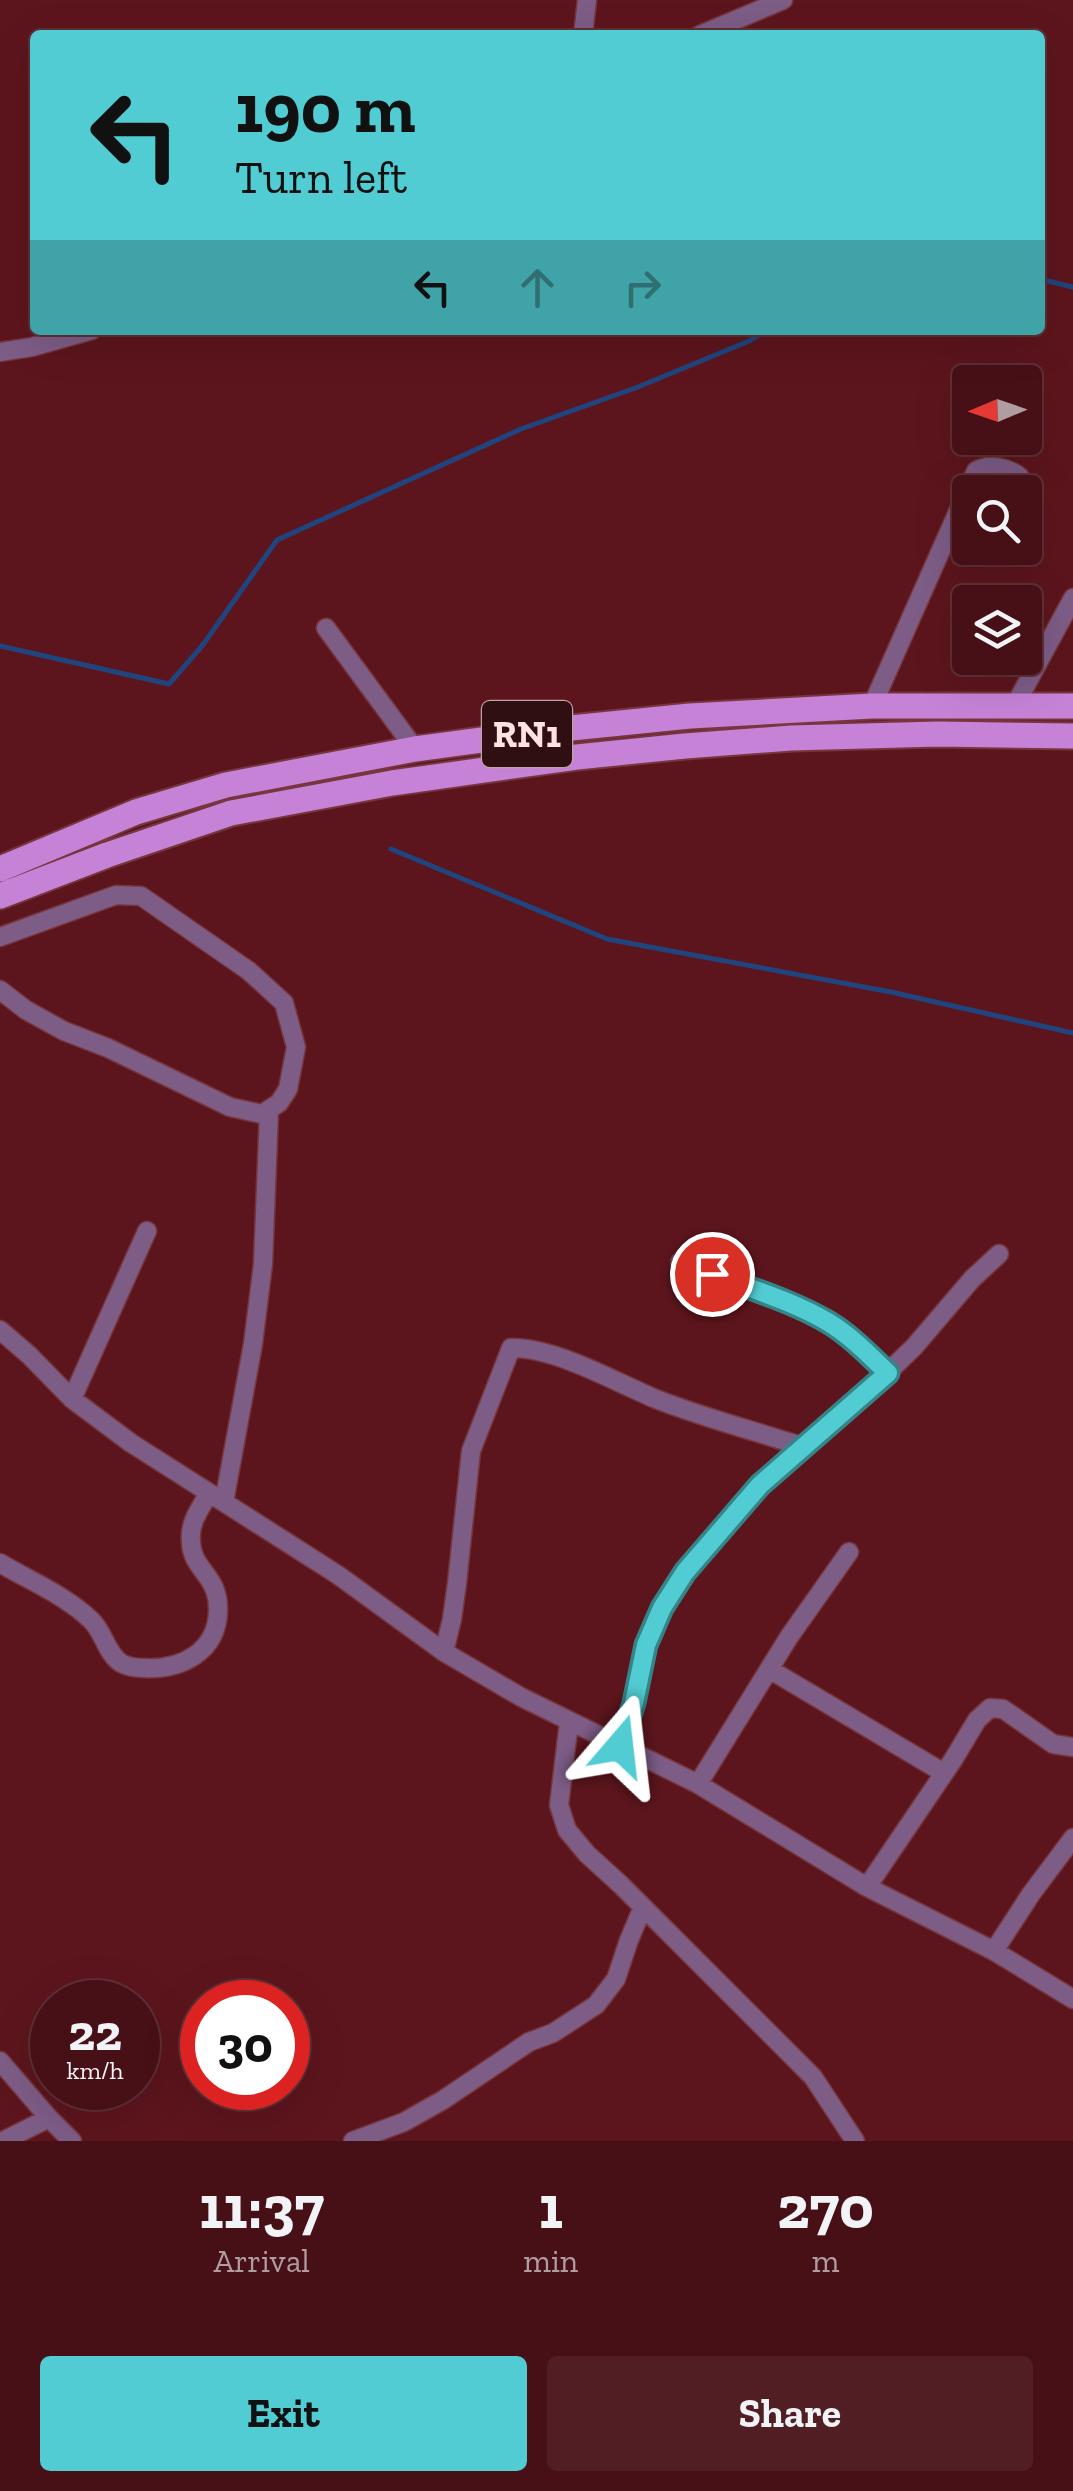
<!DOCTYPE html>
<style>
body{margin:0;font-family:"Zilla Slab",serif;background:#501e23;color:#f1f3f6;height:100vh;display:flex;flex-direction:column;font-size:38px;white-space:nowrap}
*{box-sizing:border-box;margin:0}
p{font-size:32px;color:#b09da1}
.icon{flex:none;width:55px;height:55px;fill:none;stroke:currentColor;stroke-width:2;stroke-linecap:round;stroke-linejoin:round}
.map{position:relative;height:2141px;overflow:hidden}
.details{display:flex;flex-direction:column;background:#461016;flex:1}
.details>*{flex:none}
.top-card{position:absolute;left:30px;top:30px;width:1015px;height:305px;border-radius:10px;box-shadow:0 10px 40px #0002,0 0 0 2px #5e3035;background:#51ccd2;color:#111;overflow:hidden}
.needle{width:65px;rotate:268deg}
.buttons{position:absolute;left:952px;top:365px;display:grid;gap:20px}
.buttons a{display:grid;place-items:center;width:90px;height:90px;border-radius:10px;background:#461016;box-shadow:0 10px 40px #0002,0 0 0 2px #5e3035;font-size:50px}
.speed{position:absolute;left:30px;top:1980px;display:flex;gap:20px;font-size:50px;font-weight:700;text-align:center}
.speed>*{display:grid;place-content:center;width:130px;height:130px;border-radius:50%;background:#461016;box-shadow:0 10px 40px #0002,0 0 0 2px #5e3035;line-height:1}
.speed small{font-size:25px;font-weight:400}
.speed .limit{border:15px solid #d22;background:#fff;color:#111}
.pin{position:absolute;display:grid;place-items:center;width:85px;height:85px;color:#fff;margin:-42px;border:5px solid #fff;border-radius:50%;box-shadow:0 2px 10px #0007}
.me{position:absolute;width:110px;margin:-55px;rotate:17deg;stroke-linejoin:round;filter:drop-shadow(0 0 8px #0008)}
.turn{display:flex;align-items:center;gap:35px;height:210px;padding:0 40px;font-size:45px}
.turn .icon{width:130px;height:130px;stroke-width:2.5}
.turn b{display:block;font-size:70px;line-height:85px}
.lanes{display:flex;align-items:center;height:95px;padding:0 40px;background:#0003;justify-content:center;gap:50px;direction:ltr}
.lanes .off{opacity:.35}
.eta{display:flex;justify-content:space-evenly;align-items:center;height:170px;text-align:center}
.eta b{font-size:60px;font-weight:700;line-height:70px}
.button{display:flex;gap:20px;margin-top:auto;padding:20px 40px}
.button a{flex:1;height:115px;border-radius:10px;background:#51ccd2;color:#111;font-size:40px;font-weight:700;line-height:115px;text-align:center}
.button a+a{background:#501e23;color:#f1f3f6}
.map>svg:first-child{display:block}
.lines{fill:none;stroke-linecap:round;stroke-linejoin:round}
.stream{stroke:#20447d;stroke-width:5}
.minor-casing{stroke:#77363d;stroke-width:21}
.primary-casing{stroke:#77363d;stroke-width:29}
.minor{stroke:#7d5c86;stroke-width:18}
.primary{stroke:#c682d7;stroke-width:25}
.route-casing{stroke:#358588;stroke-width:25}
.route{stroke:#51ccd2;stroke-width:18}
.labels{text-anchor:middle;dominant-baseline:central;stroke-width:8;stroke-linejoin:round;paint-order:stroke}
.shield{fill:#2f0f11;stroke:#c1a3a3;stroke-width:2.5}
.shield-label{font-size:38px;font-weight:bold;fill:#ffe2e2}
</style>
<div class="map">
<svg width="1073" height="2141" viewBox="0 0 1073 2141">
<rect width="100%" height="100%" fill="#5d151d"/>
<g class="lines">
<path class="stream" d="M 1040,279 L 1073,287
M 0,646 L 169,684 L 202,646 L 277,540 L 521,429 L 638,387 L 749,341 L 767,330
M 391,849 L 607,939 L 891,992 L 1073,1033"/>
<defs>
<path id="minor" d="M 583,35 L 587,0
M 700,35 L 783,0
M 0,352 L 32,347 L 92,330
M 326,628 L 415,749
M 872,706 L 976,471 C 988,463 1010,468 1020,477
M 1014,707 L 1073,598
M 0,937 L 116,895 L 141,896 L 249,971 L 284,1003 L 296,1047 L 288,1089 L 279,1103 L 262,1114 L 230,1107 L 108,1048 L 64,1031 L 26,1010 L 0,990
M 680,1262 C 729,1280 783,1295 827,1322 C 850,1335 868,1355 887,1373
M 0,1330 L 29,1355 L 72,1399 L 131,1443 L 338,1575 L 444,1652 L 521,1697 L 698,1784 L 867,1887 L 994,1951 L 1073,1999
M 72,1399 L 147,1231
M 224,1502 L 253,1344 L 263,1264 L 269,1111
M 0,1563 C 30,1581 65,1595 91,1620 C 104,1632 106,1653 121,1663 C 128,1667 136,1668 144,1668 C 181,1670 217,1652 218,1611 C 219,1574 192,1571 191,1542 C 189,1522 200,1509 209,1493
M 444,1652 L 452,1619 L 457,1583 L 471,1451 L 511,1348 C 555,1347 615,1382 656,1399 C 704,1418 755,1431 804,1447
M 769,1669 L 944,1773
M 569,1722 L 559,1805 L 567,1830 L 587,1854 L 621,1885 L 813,2077 L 855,2141
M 620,1746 L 634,1703 L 646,1645 L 661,1607 L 685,1572 L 760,1485 L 887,1373 L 914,1347 L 972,1279 L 999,1254
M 698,1784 L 789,1637 L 849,1552
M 867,1887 L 953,1760 L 977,1720 L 990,1708 L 1003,1709 L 1053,1744 L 1073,1747
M 994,1951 L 1031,1894 L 1073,1838
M 0,2061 L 49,2118 L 72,2141
M 3,2141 L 49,2118
M 353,2141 L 404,2122 L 443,2100 L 529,2042 L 553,2033 L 596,2005 L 616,1979 L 629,1940 L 643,1907"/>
<path id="primary" d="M 0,869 L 136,812 L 226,785 L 415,749 L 571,728 L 690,716 L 872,706 L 1073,706
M 0,896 L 107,855 L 231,813 L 392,783 L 577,757 L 685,746 L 791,738 L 938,734 L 1073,736"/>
</defs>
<use href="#minor" class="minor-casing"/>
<use href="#primary" class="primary-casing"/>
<use href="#minor" class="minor"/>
<use href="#primary" class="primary"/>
</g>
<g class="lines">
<defs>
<path id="route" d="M 620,1746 L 634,1703 L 646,1645 L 662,1608 L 685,1572 L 760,1485 L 888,1373 C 869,1355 851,1336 828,1322 C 792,1301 751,1289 712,1274"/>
</defs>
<use href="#route" class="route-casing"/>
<use href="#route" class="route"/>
</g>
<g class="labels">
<rect class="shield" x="482" y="701" width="90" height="66" rx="8"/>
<g class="shield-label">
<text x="527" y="734">RN1</text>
</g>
</g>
</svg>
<div class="buttons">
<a><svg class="needle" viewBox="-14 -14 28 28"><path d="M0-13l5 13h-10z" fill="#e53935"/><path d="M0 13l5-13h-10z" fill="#b09da1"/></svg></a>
<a><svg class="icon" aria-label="search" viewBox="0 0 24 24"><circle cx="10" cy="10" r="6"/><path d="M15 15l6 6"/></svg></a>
<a><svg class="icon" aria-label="layers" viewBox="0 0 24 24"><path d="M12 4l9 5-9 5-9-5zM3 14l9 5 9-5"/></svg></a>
</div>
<div class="speed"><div>22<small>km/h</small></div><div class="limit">30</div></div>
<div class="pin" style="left:712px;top:1274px;background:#d93025"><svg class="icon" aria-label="arrive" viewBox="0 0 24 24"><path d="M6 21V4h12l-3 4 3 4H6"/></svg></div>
<svg class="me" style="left:620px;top:1746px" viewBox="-20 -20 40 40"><path d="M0-17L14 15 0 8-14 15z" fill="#51ccd2" stroke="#fff" stroke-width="4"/></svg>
<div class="top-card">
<div class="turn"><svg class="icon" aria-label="left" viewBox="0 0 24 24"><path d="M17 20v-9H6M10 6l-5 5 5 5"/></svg><div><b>190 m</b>Turn left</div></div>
<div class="lanes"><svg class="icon" aria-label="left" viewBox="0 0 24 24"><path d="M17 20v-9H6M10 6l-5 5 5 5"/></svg><svg class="icon off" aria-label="ahead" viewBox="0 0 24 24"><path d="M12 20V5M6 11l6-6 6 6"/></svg><svg class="icon off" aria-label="right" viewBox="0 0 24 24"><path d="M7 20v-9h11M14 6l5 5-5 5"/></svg></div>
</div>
</div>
<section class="details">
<div class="eta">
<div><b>11:37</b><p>Arrival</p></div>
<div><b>1</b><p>min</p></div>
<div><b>270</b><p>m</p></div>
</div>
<div class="button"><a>Exit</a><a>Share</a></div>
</section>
